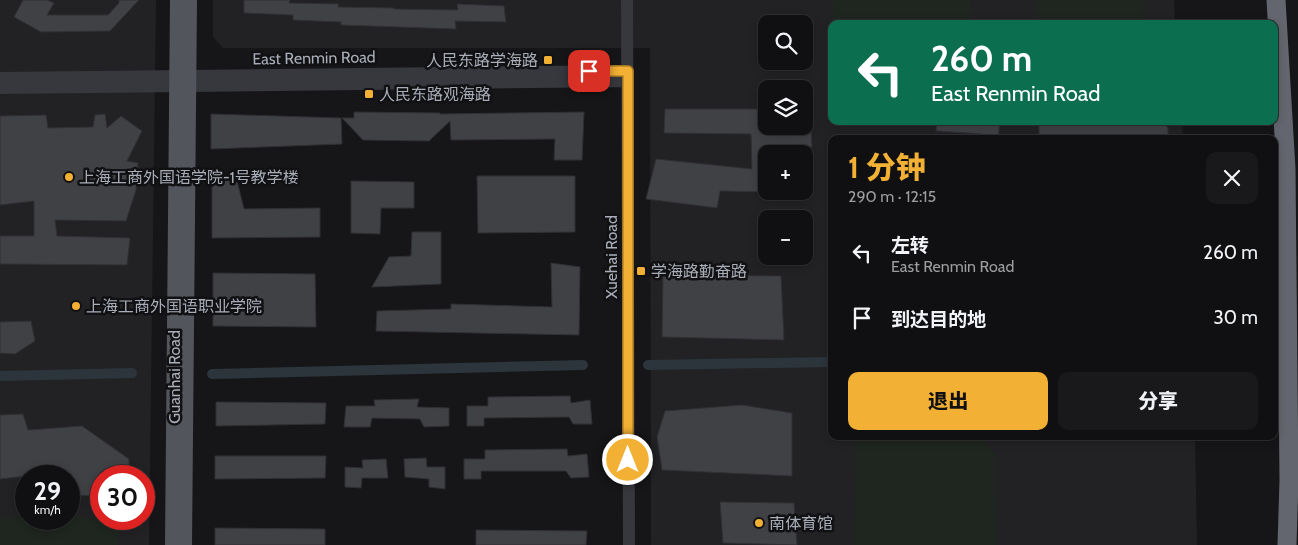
<!DOCTYPE html>
<html lang="zh">
<meta charset="utf-8">
<style>
body{margin:0;font-family:Cabin,"Noto Sans SC",sans-serif;background:#19191b;color:#f1f3f6;height:100vh;display:flex;flex-direction:column;font-size:19px;white-space:nowrap}
*{box-sizing:border-box;margin:0}
p{font-size:16px;color:#9c9d9f}
.icon{flex:none;width:28px;height:28px;fill:none;stroke:currentColor;stroke-width:2;stroke-linecap:round;stroke-linejoin:round}
.map{position:relative;flex:1;overflow:hidden}
.sheet{position:absolute;left:828px;top:135px;width:450px;height:305px;display:flex;flex-direction:column;background:#101012;border-radius:10px;box-shadow:0 2px 8px #0003,0 0 0 1px #303032}
.sheet>*{flex:none}
.hud{position:absolute;left:828px;top:20px;width:450px;height:105px;border-radius:10px;box-shadow:0 2px 8px #0003,0 0 0 1px #303032;background:#0b6e4f;color:#fff;overflow:hidden}
.fabs{position:absolute;left:758px;top:15px;display:grid;gap:10px}
.fabs a{display:grid;place-items:center;width:55px;height:55px;border-radius:10px;background:#101012;box-shadow:0 2px 8px #0003,0 0 0 1px #303032;font-size:25px}
.speed{position:absolute;left:15px;top:465px;display:flex;gap:10px;font-size:25px;font-weight:700;text-align:center}
.speed>*{display:grid;place-content:center;width:65px;height:65px;border-radius:50%;background:#101012;box-shadow:0 2px 8px #0003,0 0 0 1px #303032;line-height:1}
.speed small{font-size:12px;font-weight:400}
.speed .limit{border:8px solid #d22;background:#fff;color:#111}
.pin{position:absolute;display:grid;place-items:center;width:42px;height:42px;color:#fff;margin:-21px;border-radius:10px;box-shadow:0 2px 8px #0006}
.me{position:absolute;width:55px;margin:-28px;rotate:0deg;stroke-linejoin:round;filter:drop-shadow(0 0 4px #0008)}
.turn{display:flex;align-items:center;gap:18px;height:105px;padding:0 20px;font-size:22px}
.turn .icon{width:65px;height:65px;stroke-width:2.5}
.turn b{display:block;font-size:35px;line-height:42px}
.round{display:grid;place-items:center;flex:none;width:52px;height:52px;border-radius:10px;background:#19191b}
.overview{display:flex;align-items:center;justify-content:space-between;height:85px;padding:0 20px}
h1{font-size:30px;font-weight:800;line-height:38px;color:#f2b134}
.primary-button{display:flex;gap:10px;margin-top:auto;padding:10px 20px}
.primary-button a{flex:1;height:58px;border-radius:10px;background:#f2b134;color:#111;font-size:20px;font-weight:800;line-height:58px;text-align:center}
.primary-button a+a{background:#19191b;color:#f1f3f6}
ul{padding:0;list-style:none}
li{display:flex;align-items:center;gap:15px;height:65px;padding:0 20px}
li div{flex:1}
li b{display:block;font-size:19px}
li em{font-style:normal}
.map>svg:first-child{display:block}
.built{fill:#222225;fill-rule:evenodd}
.green{fill:#1e261f}
.lines{fill:none;stroke-linecap:round;stroke-linejoin:round}
.canal{stroke:#2c353c;stroke-width:10}
.building{fill:#404145;stroke:#303034}
.minor{stroke:#37383d;stroke-width:12}
.major{stroke:#53555c;stroke-width:16}
.highway{stroke:#63666e;stroke-width:19}
.route-casing{stroke:#9d7322;stroke-width:12}
.route{stroke:#f2b134;stroke-width:9}
.poi-dot{fill:#f2b134;stroke:#111113;stroke-width:2}
.labels{text-anchor:middle;dominant-baseline:central;stroke-width:5;stroke-linejoin:round;paint-order:stroke}
.street-label{font-size:16px;fill:#a8adb8;stroke:#111113}
.poi-label{font-size:16px;fill:#a8adb8;stroke:#111113;text-anchor:start}
</style>
<div class="map">
<svg width="1298" height="545" viewBox="0 0 1298 545">
<rect width="100%" height="100%" fill="#161618"/>
<path class="built" d="M 0,0 L 156,0 L 149,545 L 0,545 ZM 26,476 L 69,476 L 69,519 L 26,519 ZM 101,476 L 144,476 L 144,519 L 101,519 Z
M 213,0 L 1174,0 L 1175,24 L 831,24 L 831,121 L 1182,121 L 1183,139 L 831,139 L 831,436 L 1195,436 L 1197,545 L 651,545 L 650,48 L 223,48 L 213,37 ZM 766,24 L 804,24 L 804,61 L 766,61 ZM 766,89 L 804,89 L 804,126 L 766,126 ZM 766,154 L 804,154 L 804,191 L 766,191 ZM 766,219 L 804,219 L 804,256 L 766,256 Z"/>
<path class="green" d="M 833,0 L 970,0 L 971,24 L 833,24 Z
M 1037,0 L 1144,0 L 1142,24 L 1038,24 Z
M 856,436 L 981,436 L 995,454 L 996,545 L 854,545 Z
M 0,517 L 119,519 L 118,545 L 0,545 Z"/>
<g class="lines">
<path class="canal" d="M 648,365 L 831,362
M 212,374 L 583,365
M 0,376 L 132,373"/>
</g>
<path class="building" d="M 23,0 L 47,0 L 54,3 L 47,15 L 108,15 L 119,3 L 119,0 L 139,0 L 110,31 L 41,32 L 14,17 Z
M 244,0 L 290,0 L 289,3 L 339,4 L 338,7 L 394,8 L 394,9 L 458,10 L 457,4 L 504,6 L 506,22 L 455,21 L 456,29 L 341,25 L 341,22 L 293,20 L 293,15 L 244,13 Z
M 665,109 L 759,109 L 764,122 L 766,123 L 766,126 L 804,126 L 804,110 L 810,110 L 812,147 L 763,146 L 766,166 L 766,192 L 720,191 L 717,208 L 646,199 L 656,159 L 752,169 L 751,134 L 664,133 Z
M 354,112 L 440,113 L 440,114 L 584,112 L 582,160 L 554,160 L 555,139 L 451,140 L 450,121 L 429,141 L 363,140 L 342,118 L 354,118 Z
M 105,114 L 107,128 L 121,116 L 142,131 L 127,161 L 138,163 L 136,190 L 126,221 L 55,220 L 57,236 L 130,238 L 127,265 L 0,264 L 0,236 L 34,236 L 34,201 L 0,205 L 0,116 L 46,115 L 48,128 L 93,127 L 95,115 Z
M 211,114 L 341,118 L 342,144 L 211,149 Z
M 937,121 L 1000,121 L 998,139 L 982,139 L 982,134 L 936,131 Z
M 1039,121 L 1161,121 L 1168,128 L 1168,139 L 1039,139 Z
M 477,176 L 575,176 L 575,232 L 478,233 Z
M 212,179 L 237,181 L 244,209 L 320,208 L 320,237 L 212,238 Z
M 351,181 L 414,182 L 414,208 L 381,208 L 380,234 L 351,233 Z
M 412,232 L 441,232 L 441,284 L 372,287 L 389,257 L 411,256 Z
M 551,263 L 580,267 L 579,335 L 376,331 L 377,311 L 451,309 L 451,304 L 552,307 Z
M 213,273 L 315,274 L 316,327 L 213,326 Z
M 663,275 L 781,276 L 784,340 L 662,337 Z
M 31,321 L 35,341 L 15,354 L 0,353 L 0,322 Z
M 570,396 L 571,403 L 590,400 L 592,424 L 573,424 L 569,417 L 484,418 L 484,426 L 467,426 L 467,406 L 488,406 L 488,397 Z
M 419,399 L 417,407 L 449,408 L 449,426 L 424,427 L 420,419 L 372,418 L 370,427 L 344,427 L 346,406 L 375,406 L 374,400 Z
M 216,402 L 326,403 L 325,424 L 216,426 Z
M 742,405 L 792,413 L 792,476 L 662,470 L 657,437 L 665,411 Z
M 23,414 L 28,430 L 82,426 L 129,459 L 129,476 L 101,476 L 101,496 L 69,495 L 69,476 L 26,476 L 0,479 L 0,415 Z
M 567,449 L 568,456 L 587,454 L 589,477 L 571,478 L 566,471 L 481,471 L 481,479 L 464,479 L 464,459 L 485,459 L 485,450 Z
M 215,456 L 326,456 L 325,478 L 215,479 Z
M 426,458 L 427,467 L 445,467 L 445,489 L 429,487 L 429,479 L 405,477 L 404,459 Z
M 386,459 L 388,478 L 362,478 L 361,488 L 345,487 L 345,467 L 363,468 L 362,460 Z
M 720,502 L 794,503 L 797,545 L 723,543 Z
M 215,528 L 325,529 L 325,545 L 215,545 Z
M 476,530 L 587,531 L 586,545 L 476,545 Z"/>
<g class="lines">
<path class="minor" d="M 627,0 L 629,545
M 0,78 L 628,71
M 0,88 L 628,81"/>
<path class="major" d="M 173,545 L 178,0
M 184,545 L 189,0"/>
<path class="highway" d="M 1276,0 L 1286,169 L 1289,480 L 1287,545"/>
</g>
<g class="lines">
<defs>
<path id="route" d="M 589,71 L 628,71 L 628,460"/>
</defs>
<use href="#route" class="route-casing"/>
<use href="#route" class="route"/>
</g>
<g class="poi-dot">
<rect x="543" y="55" width="10" height="10" rx="2.5"/>
<rect x="364" y="89" width="10" height="10" rx="2.5"/>
<circle cx="69" cy="177" r="5"/>
<rect x="636" y="266" width="10" height="10" rx="2.5"/>
<circle cx="76" cy="306" r="5"/>
<circle cx="759" cy="523" r="5"/>
</g>
<g class="labels">
<g class="street-label">
<text transform="translate(314 58) rotate(-1)">East Renmin Road</text>
<text transform="translate(611 257) rotate(-90)">Xuehai Road</text>
<text transform="translate(174 377) rotate(-90)">Guanhai Road</text>
</g>
<g class="poi-label">
<text x="538" y="60" text-anchor="end">人民东路学海路</text>
<text x="379" y="94">人民东路观海路</text>
<text x="79" y="177">上海工商外国语学院-1号教学楼</text>
<text x="651" y="271">学海路勤奋路</text>
<text x="86" y="306">上海工商外国语职业学院</text>
<text x="769" y="523">南体育馆</text>
</g>
</g>
</svg>
<div class="fabs">
<a><svg class="icon" aria-label="search" viewBox="0 0 24 24"><circle cx="10" cy="10" r="6"/><path d="M15 15l6 6"/></svg></a>
<a><svg class="icon" aria-label="layers" viewBox="0 0 24 24"><path d="M12 4l9 5-9 5-9-5zM3 14l9 5 9-5"/></svg></a>
<a>+</a>
<a>−</a>
</div>
<div class="speed"><div>29<small>km/h</small></div><div class="limit">30</div></div>
<div class="pin" style="left:589px;top:71px;background:#d93025"><svg class="icon" aria-label="arrive" viewBox="0 0 24 24"><path d="M6 21V4h12l-3 4 3 4H6"/></svg></div>
<svg class="me" style="left:628px;top:460px" viewBox="-20 -20 40 40"><circle r="17" fill="#f2b134" stroke="#fff" stroke-width="3"/><path d="M0-11L8 9 0 5-8 9z" fill="#fff"/></svg>
<div class="hud">
<div class="turn"><svg class="icon" aria-label="left" viewBox="0 0 24 24"><path d="M17 20v-9H6M10 6l-5 5 5 5"/></svg><div><b>260 m</b>East Renmin Road</div></div>
</div>
<section class="sheet">
<div class="overview"><div><h1>1 分钟</h1><p>290 m · 12:15</p></div><a class="round"><svg class="icon" aria-label="close" viewBox="0 0 24 24"><path d="M6 6l12 12M18 6L6 18"/></svg></a></div>
<ul>
<li><svg class="icon" aria-label="left" viewBox="0 0 24 24"><path d="M17 20v-9H6M10 6l-5 5 5 5"/></svg><div><b>左转</b><p>East Renmin Road</p></div><em>260 m</em></li>
<li><svg class="icon" aria-label="arrive" viewBox="0 0 24 24"><path d="M6 21V4h12l-3 4 3 4H6"/></svg><div><b>到达目的地</b></div><em>30 m</em></li>
</ul>
<div class="primary-button"><a>退出</a><a>分享</a></div>
</section>
</div>
